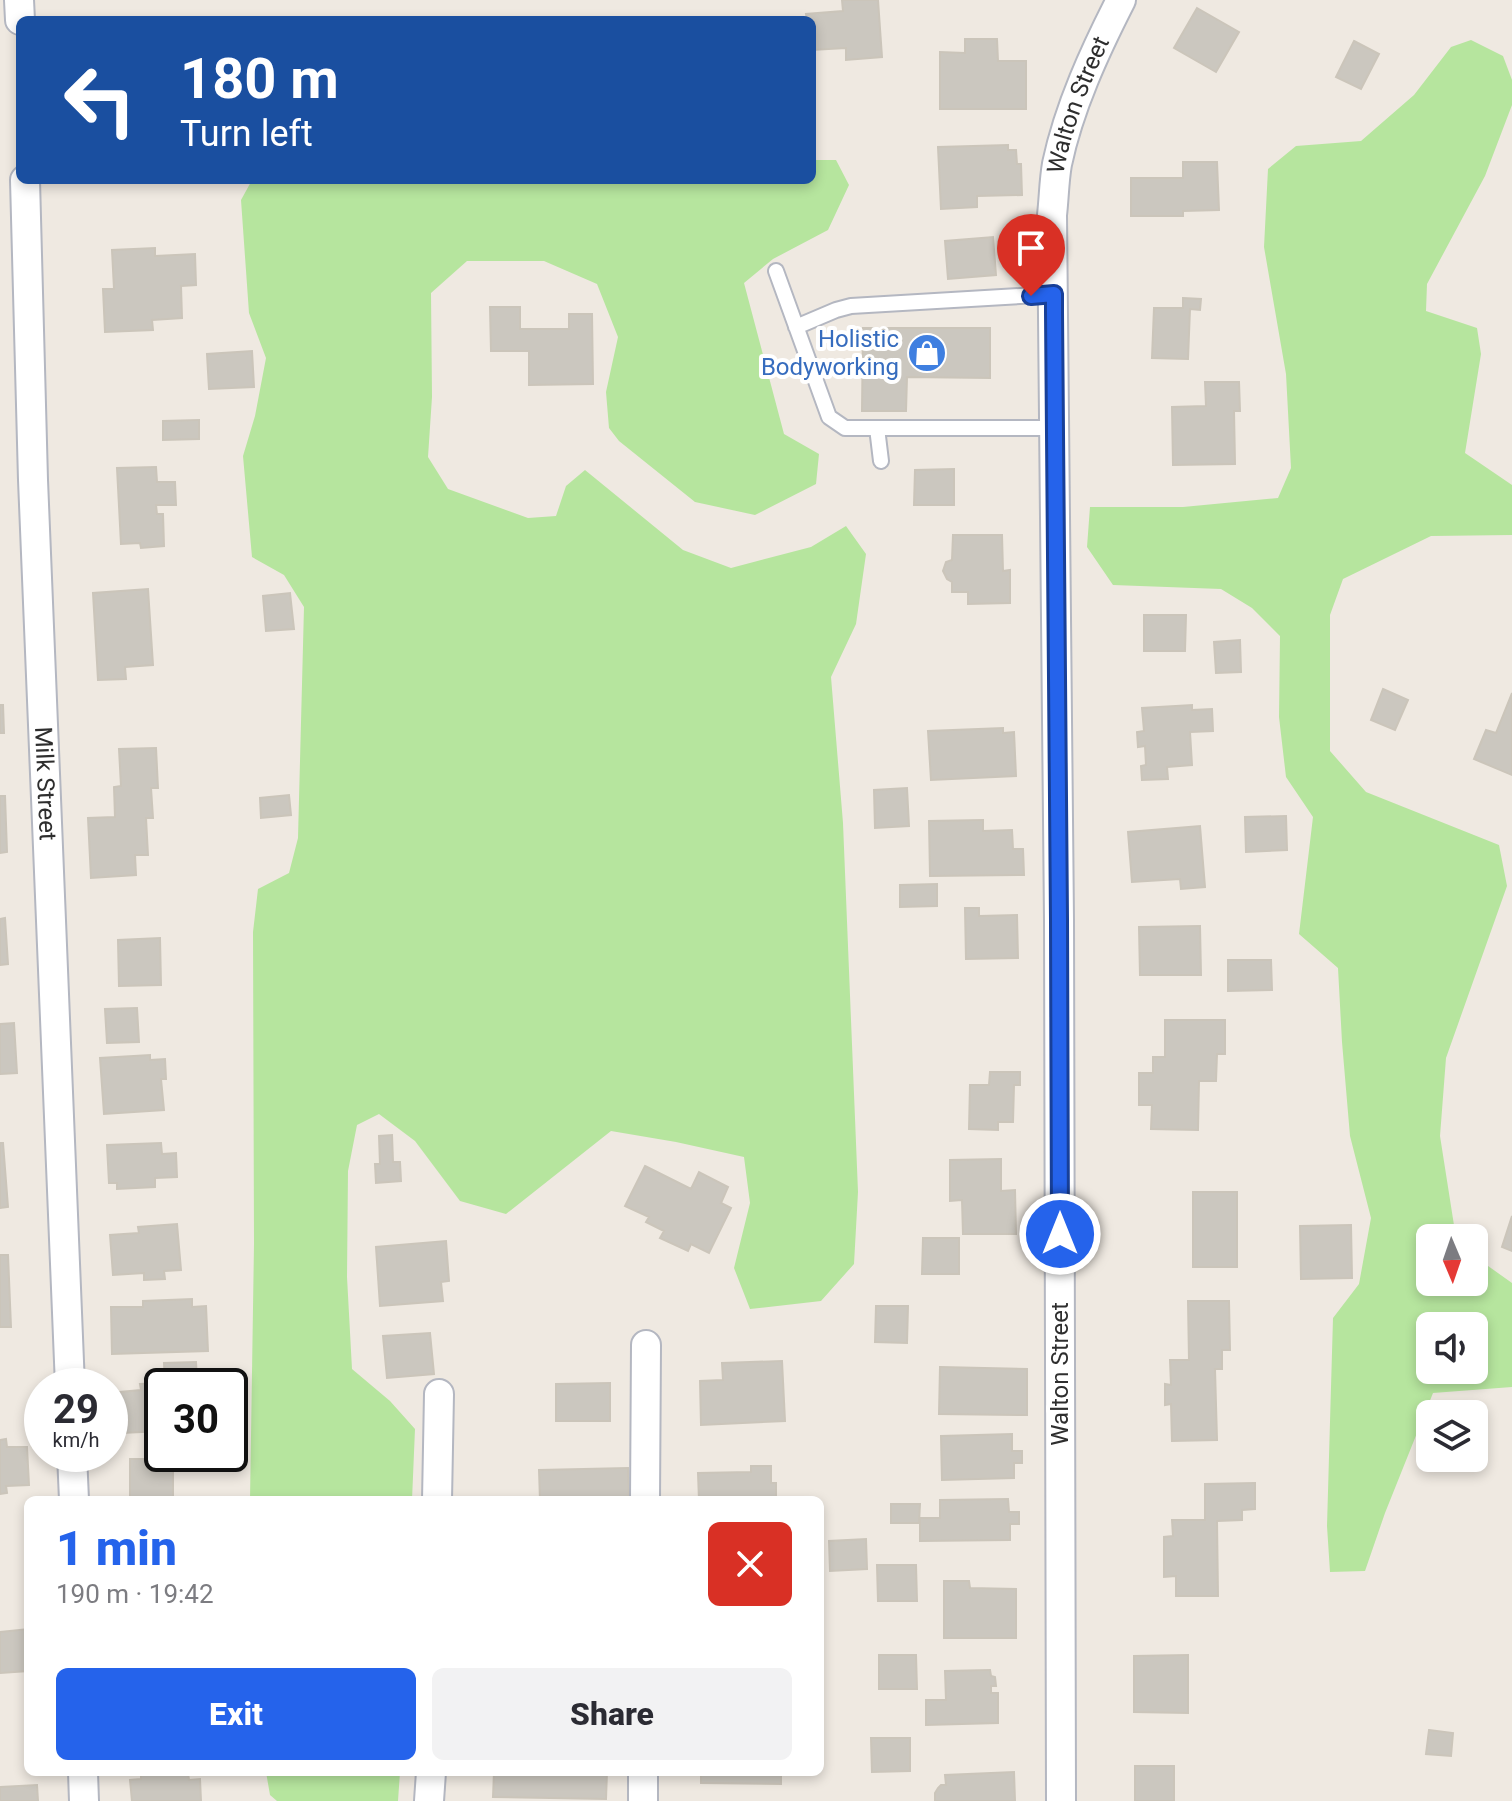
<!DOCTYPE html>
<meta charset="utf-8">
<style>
body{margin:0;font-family:Roboto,sans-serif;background:#f2f2f3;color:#2b2b33;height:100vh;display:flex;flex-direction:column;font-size:30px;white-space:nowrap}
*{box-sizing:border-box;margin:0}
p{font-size:26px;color:#7c7c81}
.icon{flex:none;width:44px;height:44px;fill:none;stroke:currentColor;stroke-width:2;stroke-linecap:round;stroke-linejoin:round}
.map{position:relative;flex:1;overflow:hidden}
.drawer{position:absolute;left:24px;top:1496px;width:800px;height:280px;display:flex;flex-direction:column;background:#fff;border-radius:12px;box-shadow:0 4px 12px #0003}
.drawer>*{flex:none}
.top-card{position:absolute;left:16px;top:16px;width:800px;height:168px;border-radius:12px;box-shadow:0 4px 12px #0003;background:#1a4fa0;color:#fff;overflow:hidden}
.needle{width:52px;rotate:178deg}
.controls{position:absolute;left:1416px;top:1224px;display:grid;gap:16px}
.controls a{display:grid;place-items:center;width:72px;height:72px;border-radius:12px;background:#fff;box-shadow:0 4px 12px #0003;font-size:40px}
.speed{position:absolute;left:24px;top:1368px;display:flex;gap:16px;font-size:40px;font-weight:700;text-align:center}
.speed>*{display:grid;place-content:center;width:104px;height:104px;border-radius:50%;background:#fff;box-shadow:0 4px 12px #0003;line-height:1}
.speed small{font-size:20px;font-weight:400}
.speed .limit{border:4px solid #111;border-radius:12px;background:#fff;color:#111}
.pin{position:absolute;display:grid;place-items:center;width:68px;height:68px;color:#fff;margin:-82px -34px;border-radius:50% 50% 50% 0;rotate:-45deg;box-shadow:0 0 8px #0007}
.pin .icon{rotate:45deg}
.me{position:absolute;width:88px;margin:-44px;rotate:0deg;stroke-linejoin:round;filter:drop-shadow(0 0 6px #0008)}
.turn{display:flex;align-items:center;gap:28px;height:168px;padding:0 32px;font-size:36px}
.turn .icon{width:104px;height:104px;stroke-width:2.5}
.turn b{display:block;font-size:56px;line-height:68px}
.round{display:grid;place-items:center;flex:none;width:84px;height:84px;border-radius:12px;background:#f2f2f3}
.overview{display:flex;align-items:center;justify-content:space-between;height:136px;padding:0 32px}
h1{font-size:48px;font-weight:800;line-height:60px;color:#2563eb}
.action{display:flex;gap:16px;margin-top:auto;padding:16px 32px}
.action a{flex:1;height:92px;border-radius:12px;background:#2563eb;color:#fff;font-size:32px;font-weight:800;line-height:92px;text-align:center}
.action a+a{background:#f2f2f3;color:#2b2b33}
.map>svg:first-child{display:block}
.green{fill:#b6e59e;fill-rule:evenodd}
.building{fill:#cbc7bf;stroke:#cbc5ba;stroke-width:2}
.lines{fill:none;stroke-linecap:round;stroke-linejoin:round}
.service-casing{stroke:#b4b7c1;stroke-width:18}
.minor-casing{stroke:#b4b7c1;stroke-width:32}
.service{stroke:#fff;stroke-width:14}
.minor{stroke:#fff;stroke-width:28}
.route-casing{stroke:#184099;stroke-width:20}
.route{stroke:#2563eb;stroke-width:14}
.labels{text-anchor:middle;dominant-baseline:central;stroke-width:8;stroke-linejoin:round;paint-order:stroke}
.street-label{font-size:24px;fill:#2e2e2e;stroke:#fff}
.shop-label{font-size:24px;fill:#366cbe;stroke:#fff;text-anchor:end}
</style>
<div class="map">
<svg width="1512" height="1801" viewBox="0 0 1512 1801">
<rect width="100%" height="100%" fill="#efe9e1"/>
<path class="green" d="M 1471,40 L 1503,56 L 1512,80 L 1512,105 L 1485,176 L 1427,284 L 1426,311 L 1477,328 L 1481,354 L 1465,453 L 1512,485 L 1512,535 L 1431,536 L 1343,579 L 1330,615 L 1330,751 L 1366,792 L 1499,845 L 1507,886 L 1446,1058 L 1440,1136 L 1456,1238 L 1430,1238 L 1430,1282 L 1474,1282 L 1474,1256 L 1512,1283 L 1512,1387 L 1433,1393 L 1385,1513 L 1365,1571 L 1330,1572 L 1327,1526 L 1333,1318 L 1359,1284 L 1371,1218 L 1350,1136 L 1342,1042 L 1338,968 L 1299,934 L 1313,817 L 1286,777 L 1279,717 L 1280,636 L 1252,608 L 1221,589 L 1113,585 L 1087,547 L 1090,507 L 1183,507 L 1278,498 L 1291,468 L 1286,374 L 1264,247 L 1268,169 L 1296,146 L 1361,141 L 1414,95 L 1451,47 ZM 1430,1326 L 1474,1326 L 1474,1370 L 1430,1370 Z
M 812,160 L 836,160 L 849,185 L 828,230 L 773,259 L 744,283 L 784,434 L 819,454 L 816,484 L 755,515 L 695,502 L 619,441 L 609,428 L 606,392 L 618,337 L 597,284 L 544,261 L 467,261 L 431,293 L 432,397 L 428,457 L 448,489 L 528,518 L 556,516 L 566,486 L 585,470 L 683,550 L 731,568 L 811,547 L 846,526 L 866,554 L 856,624 L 831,677 L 843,823 L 858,1192 L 854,1264 L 821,1301 L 750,1309 L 734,1268 L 750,1203 L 744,1157 L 676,1142 L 611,1131 L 506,1214 L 460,1201 L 415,1141 L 379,1114 L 357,1125 L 348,1171 L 347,1277 L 352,1369 L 390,1401 L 415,1429 L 412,1500 L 250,1500 L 254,1244 L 253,932 L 258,889 L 289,873 L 298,838 L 304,607 L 284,575 L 252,557 L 243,456 L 255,416 L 266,358 L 249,313 L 241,200 L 252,180 L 812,180 Z
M 266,1772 L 400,1772 L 398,1801 L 277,1801 L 270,1795 Z"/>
<path class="building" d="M 842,0 L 878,0 L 882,57 L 846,60 L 846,48 L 812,50 L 812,20 L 807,20 L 806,14 L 843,11 Z
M 1197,8 L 1239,32 L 1216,72 L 1174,48 Z
M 965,39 L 997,39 L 998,61 L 1026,61 L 1026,109 L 940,109 L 940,52 L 965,53 Z
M 1354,41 L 1379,54 L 1361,89 L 1336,77 Z
M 1008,145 L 1008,150 L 1016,150 L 1017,164 L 1021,164 L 1022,195 L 977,196 L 977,207 L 941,209 L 938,147 Z
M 1183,162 L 1217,162 L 1219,210 L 1183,211 L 1183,216 L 1131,216 L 1131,178 L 1183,178 Z
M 993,237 L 996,275 L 948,279 L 945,241 Z
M 155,248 L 155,256 L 195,254 L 196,285 L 181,286 L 182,318 L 152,320 L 153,330 L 105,332 L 103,289 L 114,289 L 112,250 Z
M 1183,298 L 1201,299 L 1200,310 L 1190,309 L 1188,359 L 1152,358 L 1154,308 L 1183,308 Z
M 490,307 L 520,307 L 520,329 L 569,329 L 569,314 L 592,314 L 593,384 L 529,385 L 529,351 L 491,351 Z
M 863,328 L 990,328 L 990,378 L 907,377 L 906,411 L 862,411 Z
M 252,351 L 254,387 L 209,389 L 207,354 Z
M 1205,382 L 1239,382 L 1240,411 L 1234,411 L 1235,464 L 1173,465 L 1172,407 L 1206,406 Z
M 199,420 L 199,439 L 163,440 L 163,421 Z
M 156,467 L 157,482 L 175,482 L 176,505 L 156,505 L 157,514 L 163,514 L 164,546 L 141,548 L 140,543 L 121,544 L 117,468 Z
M 954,469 L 954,505 L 914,505 L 915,470 Z
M 953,535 L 1002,535 L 1003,571 L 1010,570 L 1010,603 L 968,604 L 968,592 L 952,592 L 952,582 L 947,579 L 943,571 L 946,562 L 952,560 Z
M 148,589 L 153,665 L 125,667 L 126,679 L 98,680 L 93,593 Z
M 290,593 L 294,629 L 266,631 L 263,596 Z
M 1144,615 L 1186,615 L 1185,651 L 1144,651 Z
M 1240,640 L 1241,672 L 1216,673 L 1214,642 Z
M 1383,689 L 1408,700 L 1395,730 L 1371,720 Z
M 1512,693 L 1512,775 L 1474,759 L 1486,730 L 1496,733 Z
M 0,705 L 3,705 L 4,733 L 0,733 Z
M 1192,705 L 1192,710 L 1212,709 L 1213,731 L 1190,732 L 1192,765 L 1167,767 L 1168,779 L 1142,780 L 1141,766 L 1146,765 L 1145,746 L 1138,747 L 1137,732 L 1144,731 L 1142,708 Z
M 1003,728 L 1003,733 L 1014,732 L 1016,776 L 931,780 L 928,731 Z
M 156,748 L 158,788 L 151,788 L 153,818 L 146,818 L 148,855 L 135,855 L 136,875 L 91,878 L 88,818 L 115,817 L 114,787 L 121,786 L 119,749 Z
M 907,788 L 909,826 L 875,828 L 874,790 Z
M 289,795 L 291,815 L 261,818 L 260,798 Z
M 0,796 L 5,796 L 7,852 L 0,853 Z
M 1286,816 L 1287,850 L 1246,852 L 1245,817 Z
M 983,820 L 983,831 L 1012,830 L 1013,849 L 1023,849 L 1024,875 L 930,876 L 929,821 Z
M 1200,826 L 1205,887 L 1181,889 L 1180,879 L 1132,882 L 1128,832 Z
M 937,884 L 937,906 L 900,907 L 900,885 Z
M 965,908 L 979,908 L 979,916 L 1017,915 L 1018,958 L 966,959 Z
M 5,918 L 8,964 L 0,965 L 0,919 Z
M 1200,926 L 1201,975 L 1140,975 L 1139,927 Z
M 160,938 L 161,985 L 119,986 L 118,940 Z
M 1228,960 L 1271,960 L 1272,990 L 1228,991 Z
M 137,1008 L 139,1042 L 107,1043 L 105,1009 Z
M 1165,1020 L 1225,1020 L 1225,1054 L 1217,1054 L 1216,1081 L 1199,1081 L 1198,1130 L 1151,1129 L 1152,1105 L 1139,1105 L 1139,1073 L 1153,1073 L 1153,1057 L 1165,1057 Z
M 14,1023 L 17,1073 L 0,1074 L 0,1024 Z
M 150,1055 L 150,1060 L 165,1059 L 166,1079 L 161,1079 L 164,1110 L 104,1114 L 100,1058 Z
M 990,1072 L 1020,1072 L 1020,1085 L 1014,1085 L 1013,1122 L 998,1122 L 998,1130 L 969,1129 L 970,1085 L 989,1085 Z
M 392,1135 L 393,1162 L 400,1162 L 401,1181 L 376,1183 L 375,1164 L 380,1164 L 379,1136 Z
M 0,1143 L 3,1143 L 8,1207 L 0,1208 Z
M 161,1143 L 162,1154 L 176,1153 L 177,1177 L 155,1178 L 155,1187 L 117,1189 L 117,1183 L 109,1183 L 107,1145 Z
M 1001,1159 L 1001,1191 L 1015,1190 L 1016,1234 L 963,1234 L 962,1200 L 950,1201 L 950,1160 Z
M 645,1166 L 691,1189 L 699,1172 L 728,1187 L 721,1203 L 731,1208 L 709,1253 L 691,1244 L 688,1251 L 660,1238 L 664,1231 L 646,1222 L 649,1217 L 625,1206 Z
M 1193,1192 L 1237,1192 L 1237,1267 L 1193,1267 Z
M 1512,1216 L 1512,1251 L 1502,1247 Z
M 177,1224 L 181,1270 L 164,1271 L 165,1279 L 144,1280 L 144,1273 L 113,1275 L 110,1235 L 139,1233 L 138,1227 Z
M 1351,1225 L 1352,1278 L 1301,1279 L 1300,1226 Z
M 923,1238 L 959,1238 L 959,1274 L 922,1274 Z
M 446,1241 L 449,1281 L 441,1282 L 443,1301 L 380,1306 L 376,1247 Z
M 0,1255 L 8,1255 L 11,1327 L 0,1327 Z
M 192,1299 L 192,1307 L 206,1306 L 208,1351 L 112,1354 L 111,1307 L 143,1307 L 143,1301 Z
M 1188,1301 L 1229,1301 L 1230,1350 L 1222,1350 L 1222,1369 L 1215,1369 L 1217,1440 L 1172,1441 L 1171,1404 L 1165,1405 L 1165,1384 L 1171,1385 L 1170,1360 L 1189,1360 Z
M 876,1306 L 908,1306 L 907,1343 L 875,1342 Z
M 430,1333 L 434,1374 L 387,1378 L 383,1336 Z
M 782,1361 L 785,1421 L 701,1425 L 700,1381 L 723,1380 L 722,1363 Z
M 196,1362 L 197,1382 L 177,1383 L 177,1386 L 162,1386 L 162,1431 L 122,1433 L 120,1392 L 141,1390 L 140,1384 L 165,1383 L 164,1363 Z
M 940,1367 L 1027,1369 L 1027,1415 L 939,1414 Z
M 610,1383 L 610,1421 L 556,1421 L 556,1384 Z
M 1012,1434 L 1012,1451 L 1022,1451 L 1022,1463 L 1014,1463 L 1014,1478 L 942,1480 L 941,1436 Z
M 6,1439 L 7,1447 L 27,1447 L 29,1485 L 6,1486 L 7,1493 L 0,1494 L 0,1440 Z
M 130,1459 L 173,1459 L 173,1500 L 130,1500 Z
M 751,1466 L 771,1466 L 771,1483 L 776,1483 L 776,1500 L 699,1500 L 698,1473 L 751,1472 Z
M 628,1468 L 629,1500 L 540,1500 L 539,1470 Z
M 1255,1483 L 1255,1509 L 1242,1510 L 1242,1520 L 1217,1521 L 1218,1596 L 1176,1596 L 1176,1576 L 1164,1577 L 1164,1537 L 1173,1536 L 1172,1520 L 1205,1520 L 1205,1484 Z
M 1008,1499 L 1009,1512 L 1019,1512 L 1019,1524 L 1010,1524 L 1010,1540 L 920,1541 L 920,1518 L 940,1518 L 940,1500 Z
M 891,1504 L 920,1504 L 919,1523 L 891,1523 Z
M 866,1539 L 867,1569 L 830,1571 L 829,1541 Z
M 877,1565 L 916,1565 L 917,1601 L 878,1601 Z
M 944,1581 L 969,1581 L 970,1588 L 1016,1589 L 1016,1638 L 944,1638 Z
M 28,1629 L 28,1671 L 0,1673 L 0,1632 Z
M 879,1655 L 916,1655 L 917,1689 L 879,1689 Z
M 1188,1655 L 1188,1713 L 1134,1712 L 1134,1656 Z
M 990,1670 L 991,1676 L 995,1677 L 996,1686 L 991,1686 L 991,1693 L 998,1693 L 998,1723 L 926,1725 L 926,1700 L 946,1700 L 945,1671 Z
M 1429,1730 L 1453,1733 L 1451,1756 L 1426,1754 Z
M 871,1738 L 910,1738 L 910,1771 L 872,1772 Z
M 1135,1766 L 1174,1766 L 1174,1801 L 1135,1801 Z
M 141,1772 L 188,1773 L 189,1780 L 200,1779 L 201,1801 L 132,1801 L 130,1780 L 141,1779 Z
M 494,1772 L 607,1772 L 606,1799 L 493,1797 Z
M 701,1772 L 781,1772 L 781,1784 L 701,1783 Z
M 1014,1772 L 1015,1801 L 935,1801 L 935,1793 L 938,1788 L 941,1785 L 946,1785 L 945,1775 Z
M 37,1785 L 38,1801 L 0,1801 L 0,1787 Z"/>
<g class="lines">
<defs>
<path id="service" d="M 776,271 L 829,417 L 845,428 L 1056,428
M 796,327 L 836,310 L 851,306 L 1054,294
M 877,428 L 881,461"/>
<g id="minor">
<path d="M 19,0 L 20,20"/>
<path id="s1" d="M 25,180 L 33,480 L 70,1386"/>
<path d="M 72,1454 L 74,1500"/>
<path d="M 437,1500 L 439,1394"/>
<path d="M 645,1500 L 646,1345"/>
<path d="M 83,1772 L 84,1801"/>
<path d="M 429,1801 L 431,1772"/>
<path d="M 643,1801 L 643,1772"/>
<path id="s2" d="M 1061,1801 L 1059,920 L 1052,215 C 1054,198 1054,181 1057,164 C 1069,107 1095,51 1121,0"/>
</g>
</defs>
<use href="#service" class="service-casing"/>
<use href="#minor" class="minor-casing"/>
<use href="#service" class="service"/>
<use href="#minor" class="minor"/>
</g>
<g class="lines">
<defs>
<path id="route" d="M 1031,296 L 1054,294 L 1054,312 L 1059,920 L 1060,1234"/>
</defs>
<use href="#route" class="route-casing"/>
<use href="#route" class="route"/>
</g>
<defs>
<symbol id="shop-disc" viewBox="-11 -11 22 22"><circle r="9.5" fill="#3f7fe0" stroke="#fff"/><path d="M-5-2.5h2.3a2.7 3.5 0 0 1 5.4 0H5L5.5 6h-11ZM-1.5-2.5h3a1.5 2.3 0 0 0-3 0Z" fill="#fff"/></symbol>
</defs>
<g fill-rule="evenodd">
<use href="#shop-disc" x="905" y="331" width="44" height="44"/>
</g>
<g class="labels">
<g class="street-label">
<text stroke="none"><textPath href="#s2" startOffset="1700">Walton Street</textPath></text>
<text stroke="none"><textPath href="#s1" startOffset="604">Milk Street</textPath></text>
<text transform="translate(1060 1374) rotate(-90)">Walton Street</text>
</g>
<g class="shop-label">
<text x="899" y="339">Holistic<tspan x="899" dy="28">Bodyworking</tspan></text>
</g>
</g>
</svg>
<div class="controls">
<a><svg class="needle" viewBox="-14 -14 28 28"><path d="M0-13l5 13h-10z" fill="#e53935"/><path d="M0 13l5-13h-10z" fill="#7c7c81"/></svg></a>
<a><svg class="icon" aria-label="sound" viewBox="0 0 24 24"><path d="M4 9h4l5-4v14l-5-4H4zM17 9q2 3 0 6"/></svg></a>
<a><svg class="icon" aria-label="layers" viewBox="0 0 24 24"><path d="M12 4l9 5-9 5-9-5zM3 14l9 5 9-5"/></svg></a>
</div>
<div class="speed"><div>29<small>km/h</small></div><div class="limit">30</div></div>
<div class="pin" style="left:1031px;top:296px;background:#d93025"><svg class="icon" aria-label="arrive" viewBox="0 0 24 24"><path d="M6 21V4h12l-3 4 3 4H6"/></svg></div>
<svg class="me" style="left:1060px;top:1234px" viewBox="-20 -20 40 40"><circle r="17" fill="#2563eb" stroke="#fff" stroke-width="3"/><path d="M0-11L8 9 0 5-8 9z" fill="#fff"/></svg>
<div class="top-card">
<div class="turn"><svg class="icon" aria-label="left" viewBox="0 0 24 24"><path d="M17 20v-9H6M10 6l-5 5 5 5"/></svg><div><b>180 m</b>Turn left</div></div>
</div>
<section class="drawer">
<div class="overview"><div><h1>1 min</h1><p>190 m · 19:42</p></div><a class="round" style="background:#d93025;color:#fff"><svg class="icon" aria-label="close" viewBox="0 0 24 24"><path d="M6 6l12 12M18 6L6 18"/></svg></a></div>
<div class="action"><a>Exit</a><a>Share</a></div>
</section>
</div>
